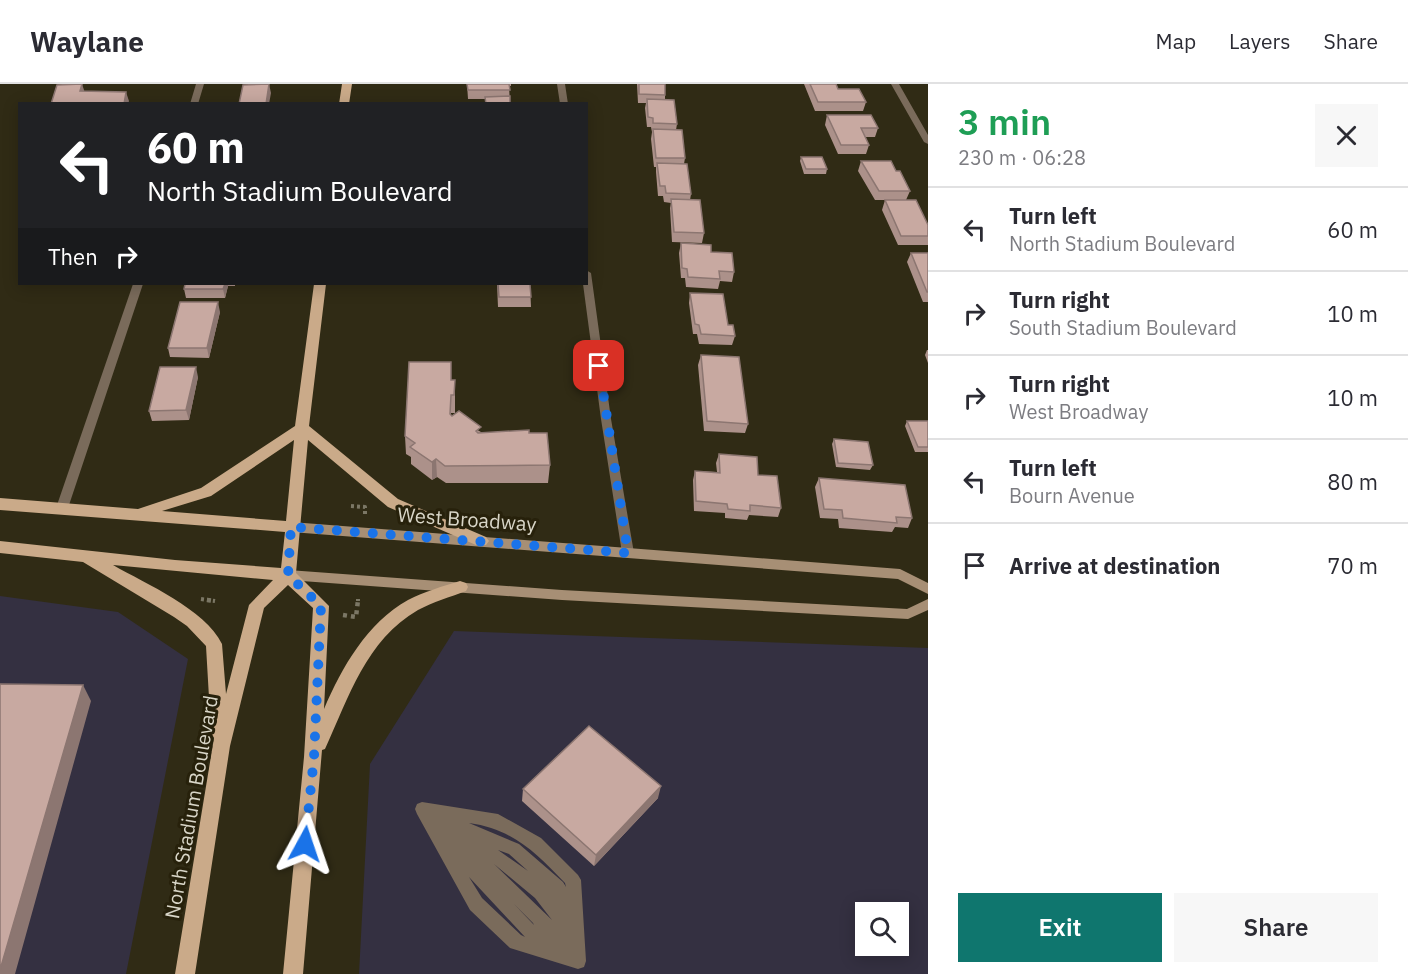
<!DOCTYPE html>
<meta charset="utf-8">
<style>
body{margin:0;font-family:"IBM Plex Sans",sans-serif;background:#f7f7f7;color:#2b2b33;height:100vh;display:flex;flex-direction:column;font-size:22px;white-space:nowrap}
*{box-sizing:border-box;margin:0}
p{font-size:20px;color:#7c7c81}
.icon{flex:none;width:33px;height:33px;fill:none;stroke:currentColor;stroke-width:2;stroke-linecap:round;stroke-linejoin:round}
.map{position:relative;flex:1;overflow:hidden}
.drawer{display:flex;flex-direction:column;background:#fff;width:480px}
.drawer>*{flex:none}
.hud{position:absolute;left:18px;top:18px;width:570px;height:183px;border-radius:0px;box-shadow:0 3px 15px #0003;background:#202124;color:#fff;overflow:hidden}
.fabs{position:absolute;left:855px;top:818px;display:grid;gap:12px}
.fabs a{display:grid;place-items:center;width:54px;height:54px;border-radius:0px;background:#fff;box-shadow:0 3px 15px #0003;font-size:30px}
.pin{position:absolute;display:grid;place-items:center;width:51px;height:51px;color:#fff;margin:-26px;border-radius:12px;box-shadow:0 3px 9px #0006}
.me{position:absolute;width:66px;margin:-33px;rotate:5deg;stroke-linejoin:round;filter:drop-shadow(0 0 4px #0008)}
.turn{display:flex;align-items:center;gap:21px;height:126px;padding:0 30px;font-size:27px}
.turn .icon{width:78px;height:78px;stroke-width:2.5}
.turn b{display:block;font-size:42px;line-height:51px}
.then{display:flex;align-items:center;height:57px;padding:0 30px;background:#0003;gap:12px;font-size:22px}
.round{display:grid;place-items:center;flex:none;width:63px;height:63px;border-radius:0px;background:#f7f7f7}
.headline{display:flex;align-items:center;justify-content:space-between;height:102px;padding:0 30px}
h1{font-size:36px;font-weight:600;line-height:45px;color:#1e9e55}
.primary-button{display:flex;gap:12px;margin-top:auto;padding:12px 30px}
.primary-button a{flex:1;height:69px;border-radius:0px;background:#0f766e;color:#fff;font-size:24px;font-weight:600;line-height:69px;text-align:center}
.primary-button a+a{background:#f7f7f7;color:#2b2b33}
ul{padding:0;list-style:none}
li{display:flex;align-items:center;gap:18px;height:84px;padding:0 30px;border-top:2px solid #e1e1e2}
li div{flex:1}
li b{display:block;font-size:22px}
li em{font-style:normal}
header{display:flex;align-items:center;gap:36px;box-sizing:border-box;height:84px;padding:0 30px;background:#fff;border-bottom:2px solid #e1e1e2}
header strong{font-size:28px}
nav{display:flex;gap:33px;margin-inline-start:auto;font-size:21px}
main{display:flex;flex:1;min-height:0}
.map>svg:first-child{display:block}
.commercial{fill:#343041;fill-rule:evenodd}
.lines{fill:none;stroke-linecap:round;stroke-linejoin:round}
.path-far1{stroke:#7b7765;stroke-width:4;stroke-dasharray:3 3;stroke-linecap:butt}
.path{stroke:#7b7765;stroke-width:4.5;stroke-dasharray:4 4;stroke-linecap:butt}
.lane{fill:#7a6b5b;fill-rule:evenodd}
.street{fill:#7a6b5b;fill-rule:evenodd}
.secondary{fill:#a78f75;fill-rule:evenodd}
.primary{fill:#caaa89;fill-rule:evenodd}
.wall{fill:#ac918a}
.shaded-wall{fill:#8c7671}
.building{fill:#c8a9a1;stroke:#8c7671;stroke-width:1.5}
.route{stroke:#1a73e8;stroke-width:10;stroke-dasharray:0 18}
.labels{text-anchor:middle;dominant-baseline:central;stroke-width:6;stroke-linejoin:round;paint-order:stroke}
.street-label{font-size:20px;fill:#d9d6c8;stroke:#27210b}
</style>
<header>
<strong>Waylane</strong>
<nav><a>Map</a><a>Layers</a><a>Share</a></nav>
</header>
<main>
<div class="map">
<svg width="928" height="890" viewBox="0 0 928 890">
<rect width="100%" height="100%" fill="#302b15"/>
<path class="commercial" d="M 0,512 L 118,528 L 188,575 L 126,890 L 0,890 Z
M 454,547 L 928,564 L 928,890 L 359,890 L 370,680 ZM 866,828 L 898,828 L 898,861 L 866,861 Z"/>
<g class="lines">
<path class="path-far1" d="M 351,422 L 365,423 L 365,432
M 201,515 L 215,517
M 358,517 L 358,515"/>
<path class="path" d="M 207,516 L 215,517
M 343,531 L 356,533 L 358,516"/>
<path class="lane" d="M 422,718 L 498,730 L 541,754 L 578,791 L 581,796 L 586,877 L 584,883 L 578,885 L 510,864 L 470,826 L 417,730 L 415,725 L 417,720 ZM 469,739 C 513,745 536,769 565,799 L 566,803 L 563,798 L 519,760 ZM 498,766 L 509,770 L 528,787 ZM 494,780 L 535,814 L 552,836 ZM 469,793 L 525,853 L 521,851 L 482,814 ZM 514,820 L 534,841 L 533,839 Z"/>
<path class="street" d="M 196,0 L 204,0 L 198,20 L 190,20 Z
M 557,0 L 565,0 L 568,20 L 560,20 Z
M 891,0 L 899,0 L 928,51 L 928,60 L 924,58 Z
M 586,186 L 591,189 L 611,335 L 634,469 L 632,472 L 624,472 L 622,469 L 601,335 L 583,200 L 586,200 Z
M 133,200 L 143,200 L 68,424 L 62,428 L 58,427 L 56,424 Z"/>
<path class="secondary" d="M 291,438 L 900,485 L 928,499 L 928,510 L 898,495 L 291,448 L 287,446 L 285,443 L 287,440 Z
M 288,486 L 562,506 L 907,525 L 928,515 L 928,526 L 908,535 L 562,516 L 288,496 L 284,494 L 282,491 L 284,488 Z"/>
<path class="primary" d="M 342,0 L 352,0 L 349,20 L 339,20 Z
M 314,200 L 326,200 L 309,342 L 398,415 L 486,453 L 489,457 L 486,461 L 476,461 L 388,423 L 308,356 L 296,489 L 329,522 L 324,625 C 342,583 367,539 408,516 C 424,508 443,502 460,497 L 466,499 L 468,503 L 466,507 C 450,513 433,518 418,526 C 366,556 349,613 325,665 L 322,666 L 303,890 L 283,890 L 304,673 L 313,524 L 288,501 L 264,524 L 230,662 L 195,890 L 175,890 L 214,654 L 211,648 L 206,562 L 187,542 L 174,533 L 83,478 L 0,469 L 0,457 L 175,476 L 281,484 L 285,448 L 0,426 L 0,414 L 138,425 L 201,404 L 295,342 ZM 294,356 L 286,437 L 162,427 L 211,412 ZM 113,481 L 273,496 L 249,521 L 226,610 L 222,560 C 205,525 146,500 113,481 Z"/>
</g>
<path class="wall" d="M 467,0 L 511,0 L 511,2 L 509,2 L 510,20 L 485,20 L 485,15 L 468,15 Z
M 637,0 L 665,0 L 665,16 L 677,40 L 676,46 L 685,74 L 684,80 L 691,110 L 690,116 L 704,149 L 702,159 L 672,158 L 670,124 L 671,119 L 664,118 L 663,112 L 658,112 L 656,88 L 656,83 L 654,83 L 651,55 L 652,48 L 651,43 L 647,43 L 645,24 L 646,19 L 638,19 Z
M 804,0 L 836,0 L 838,5 L 866,18 L 863,27 L 815,27 Z
M 827,31 L 878,44 L 875,53 L 865,53 L 869,61 L 866,70 L 838,70 L 825,41 Z
M 801,73 L 827,85 L 826,90 L 804,90 L 800,77 Z
M 861,77 L 910,107 L 906,116 L 875,116 L 858,87 Z
M 885,116 L 928,141 L 928,161 L 898,161 L 882,126 Z
M 681,159 L 711,168 L 734,188 L 732,198 L 720,197 L 718,205 L 686,203 L 685,194 L 681,194 L 679,169 Z
M 911,169 L 928,169 L 928,218 L 923,218 L 907,178 Z
M 185,200 L 235,200 L 235,202 L 228,202 L 225,214 L 186,214 L 184,205 Z
M 497,200 L 530,200 L 531,223 L 498,223 Z
M 690,209 L 728,241 L 735,252 L 732,261 L 699,260 L 697,250 L 693,250 L 689,219 Z
M 220,228 L 209,274 L 170,273 L 168,264 Z
M 927,266 L 928,266 L 928,279 L 925,271 Z
M 701,271 L 748,340 L 745,349 L 704,347 L 698,281 Z
M 198,293 L 189,336 L 152,337 L 149,327 Z
M 452,296 L 455,296 L 455,329 L 451,329 L 451,331 L 481,348 L 529,349 L 550,381 L 548,399 L 446,399 L 437,393 L 432,396 L 411,380 L 411,373 L 406,370 L 405,352 Z
M 907,337 L 928,337 L 928,368 L 915,368 L 905,342 Z
M 834,355 L 873,381 L 870,386 L 836,383 L 832,360 Z
M 719,370 L 758,391 L 781,424 L 778,433 L 749,431 L 747,436 L 725,434 L 725,429 L 694,427 L 693,396 L 695,387 L 717,388 L 716,379 Z
M 819,394 L 912,434 L 908,444 L 895,443 L 892,448 L 839,444 L 838,435 L 820,434 L 815,403 Z
M 523,705 L 658,714 L 594,782 L 522,717 Z"/>
<path class="shaded-wall" d="M 82,0 L 85,9 L 80,7 Z
M 269,0 L 271,9 L 269,20 L 266,20 Z
M 126,8 L 129,17 L 128,20 L 124,20 Z
M 225,200 L 228,200 L 228,202 L 225,214 L 223,205 Z
M 218,218 L 220,228 L 209,274 L 207,264 Z
M 196,283 L 198,293 L 189,336 L 186,326 Z
M 436,375 L 437,393 L 432,396 L 432,378 Z
M 83,601 L 91,617 L 15,890 L 0,890 L 0,886 Z
M 661,702 L 658,714 L 594,782 L 596,771 Z"/>
<path class="building" d="M 82,0 L 80,7 L 126,8 L 124,20 L 51,20 L 57,1 Z
M 269,0 L 266,20 L 239,20 L 243,1 Z
M 467,0 L 509,0 L 510,6 L 468,6 Z
M 639,0 L 665,0 L 665,11 L 639,10 Z
M 810,0 L 836,0 L 838,5 L 859,5 L 866,18 L 818,18 Z
M 510,12 L 510,20 L 486,20 L 485,13 Z
M 647,15 L 674,16 L 677,40 L 653,39 L 653,34 L 648,33 Z
M 827,31 L 871,31 L 878,44 L 861,44 L 869,61 L 841,61 Z
M 653,45 L 682,46 L 685,74 L 656,74 Z
M 801,73 L 822,73 L 827,85 L 806,85 Z
M 861,77 L 891,77 L 896,87 L 900,87 L 910,107 L 879,107 Z
M 657,79 L 687,80 L 691,110 L 666,109 L 665,102 L 660,102 Z
M 671,115 L 700,116 L 704,149 L 674,148 Z
M 885,116 L 916,116 L 928,141 L 928,152 L 901,152 Z
M 681,159 L 711,161 L 711,168 L 732,169 L 734,188 L 719,187 L 720,195 L 688,193 L 687,185 L 682,184 Z
M 911,169 L 928,169 L 928,208 L 927,208 Z
M 185,200 L 225,200 L 223,205 L 184,205 Z
M 498,200 L 530,200 L 531,213 L 499,213 Z
M 690,209 L 723,210 L 728,241 L 733,241 L 735,252 L 701,250 L 699,241 L 695,240 Z
M 180,218 L 218,218 L 207,264 L 168,264 Z
M 701,271 L 739,273 L 748,340 L 707,337 Z
M 409,278 L 451,278 L 451,296 L 455,296 L 454,311 L 451,311 L 450,330 L 452,332 L 459,327 L 481,343 L 476,347 L 478,349 L 529,346 L 529,349 L 547,349 L 550,381 L 445,382 L 436,375 L 432,378 L 410,363 L 415,359 L 405,352 Z
M 160,283 L 196,283 L 186,326 L 149,327 Z
M 907,337 L 928,337 L 928,363 L 918,363 Z
M 834,355 L 868,358 L 873,381 L 838,379 Z
M 719,370 L 757,373 L 758,391 L 777,392 L 781,424 L 750,421 L 750,427 L 728,425 L 727,420 L 696,417 L 695,387 L 720,389 Z
M 819,394 L 905,401 L 912,434 L 896,433 L 897,439 L 843,434 L 842,426 L 824,425 Z
M 0,600 L 83,601 L 0,886 Z
M 589,642 L 661,702 L 596,771 L 523,705 Z"/>
<g class="lines">
<path class="route" d="M 305,760 L 314,673 L 321,522 L 288,491 L 291,443 L 628,469 L 599,282"/>
</g>
<g class="labels">
<g class="street-label">
<text transform="translate(467 435) rotate(4)">West Broadway</text>
<text transform="translate(191 723) rotate(-80)">North Stadium Boulevard</text>
</g>
</g>
</svg>
<div class="fabs">
<a><svg class="icon" aria-label="search" viewBox="0 0 24 24"><circle cx="10" cy="10" r="6"/><path d="M15 15l6 6"/></svg></a>
</div>
<div class="pin" style="left:599px;top:282px;background:#d93025"><svg class="icon" aria-label="arrive" viewBox="0 0 24 24"><path d="M6 21V4h12l-3 4 3 4H6"/></svg></div>
<svg class="me" style="left:305px;top:760px" viewBox="-20 -20 40 40"><path d="M0-17L14 15 0 8-14 15z" fill="#1a73e8" stroke="#fff" stroke-width="4"/></svg>
<div class="hud">
<div class="turn"><svg class="icon" aria-label="left" viewBox="0 0 24 24"><path d="M17 20v-9H6M10 6l-5 5 5 5"/></svg><div><b>60 m</b>North Stadium Boulevard</div></div>
<div class="then">Then<svg class="icon" aria-label="right" viewBox="0 0 24 24"><path d="M7 20v-9h11M14 6l5 5-5 5"/></svg></div>
</div>
</div>
<section class="drawer">
<div class="headline"><div><h1>3 min</h1><p>230 m · 06:28</p></div><a class="round"><svg class="icon" aria-label="close" viewBox="0 0 24 24"><path d="M6 6l12 12M18 6L6 18"/></svg></a></div>
<ul>
<li><svg class="icon" aria-label="left" viewBox="0 0 24 24"><path d="M17 20v-9H6M10 6l-5 5 5 5"/></svg><div><b>Turn left</b><p>North Stadium Boulevard</p></div><em>60 m</em></li>
<li><svg class="icon" aria-label="right" viewBox="0 0 24 24"><path d="M7 20v-9h11M14 6l5 5-5 5"/></svg><div><b>Turn right</b><p>South Stadium Boulevard</p></div><em>10 m</em></li>
<li><svg class="icon" aria-label="right" viewBox="0 0 24 24"><path d="M7 20v-9h11M14 6l5 5-5 5"/></svg><div><b>Turn right</b><p>West Broadway</p></div><em>10 m</em></li>
<li><svg class="icon" aria-label="left" viewBox="0 0 24 24"><path d="M17 20v-9H6M10 6l-5 5 5 5"/></svg><div><b>Turn left</b><p>Bourn Avenue</p></div><em>80 m</em></li>
<li><svg class="icon" aria-label="arrive" viewBox="0 0 24 24"><path d="M6 21V4h12l-3 4 3 4H6"/></svg><div><b>Arrive at destination</b></div><em>70 m</em></li>
</ul>
<div class="primary-button"><a>Exit</a><a>Share</a></div>
</section>
</main>
